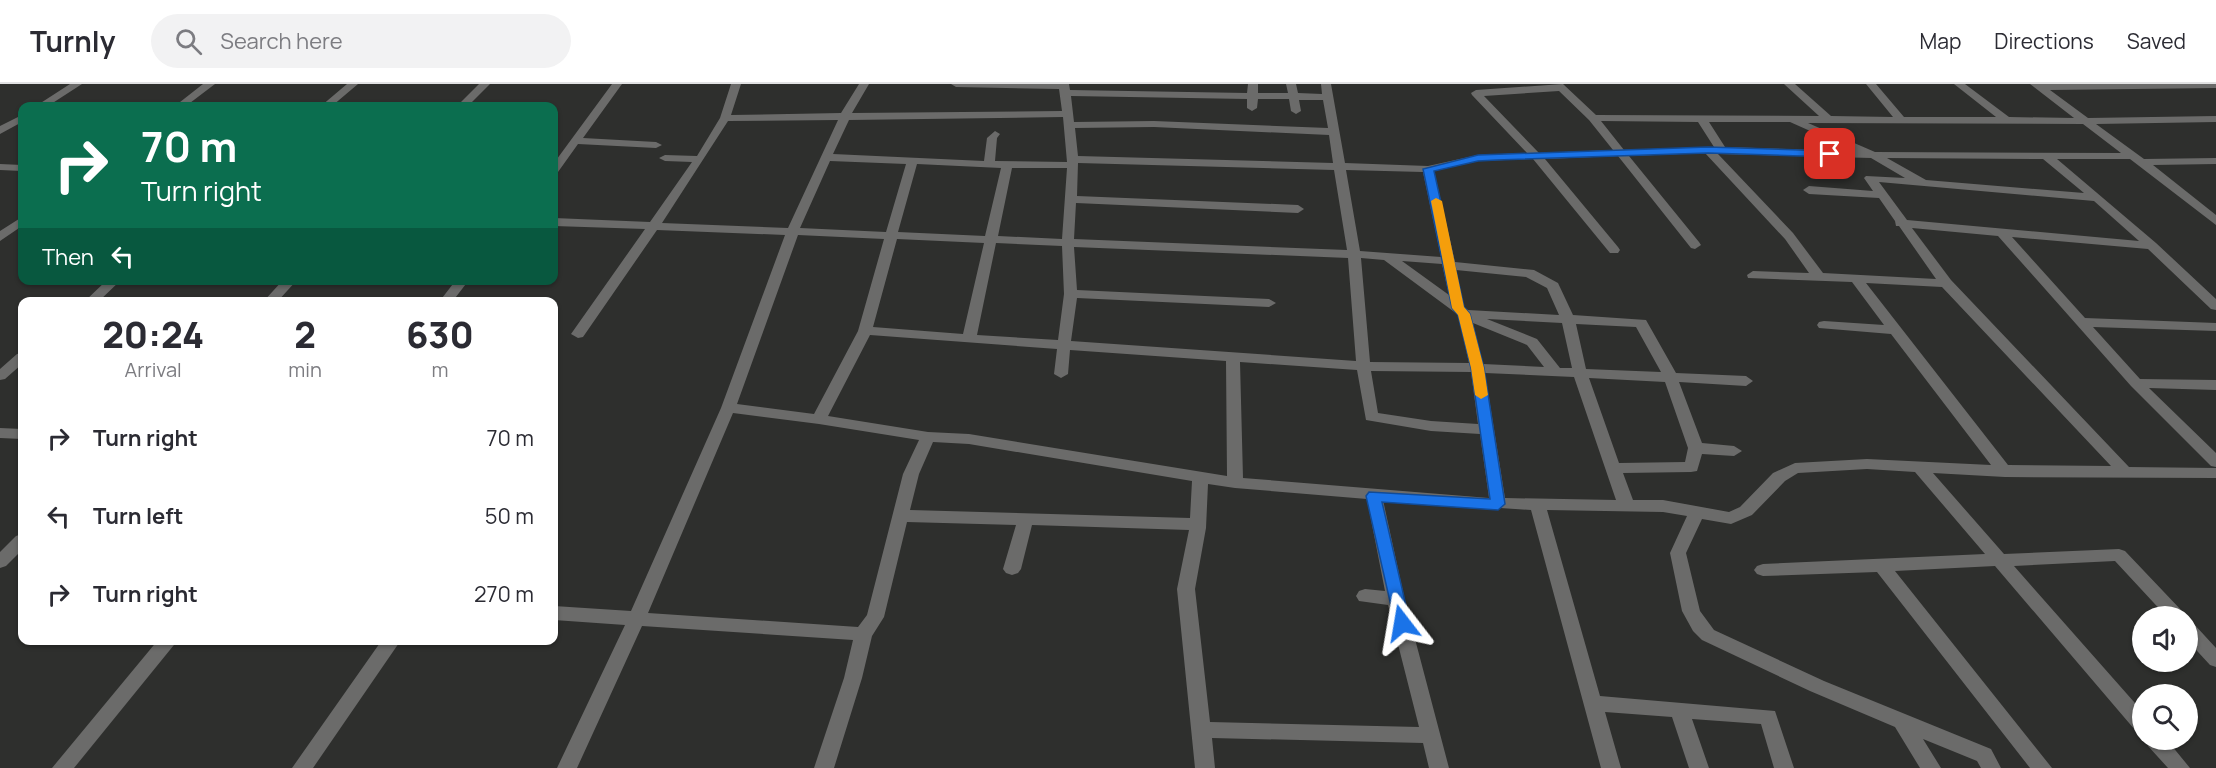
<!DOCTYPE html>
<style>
body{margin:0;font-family:Manrope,sans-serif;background:#f2f2f3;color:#2b2b33;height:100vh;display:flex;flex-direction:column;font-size:22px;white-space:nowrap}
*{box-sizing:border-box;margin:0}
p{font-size:20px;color:#7c7c81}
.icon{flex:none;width:33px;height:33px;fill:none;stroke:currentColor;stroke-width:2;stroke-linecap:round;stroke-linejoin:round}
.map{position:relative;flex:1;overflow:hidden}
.drawer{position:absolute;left:18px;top:213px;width:540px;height:348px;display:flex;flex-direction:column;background:#fff;border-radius:12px;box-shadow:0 2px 4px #0004}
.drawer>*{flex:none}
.banner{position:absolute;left:18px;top:18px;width:540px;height:183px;border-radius:12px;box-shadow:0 2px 4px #0004;background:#0b6e4f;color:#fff;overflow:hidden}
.controls{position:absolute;left:2132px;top:522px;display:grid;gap:12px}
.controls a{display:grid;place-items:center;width:66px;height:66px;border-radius:50%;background:#fff;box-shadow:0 2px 4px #0004;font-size:30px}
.pin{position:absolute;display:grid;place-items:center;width:51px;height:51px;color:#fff;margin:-26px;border-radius:12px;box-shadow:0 3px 9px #0006}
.me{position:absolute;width:66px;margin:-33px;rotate:346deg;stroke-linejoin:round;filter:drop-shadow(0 0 4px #0008)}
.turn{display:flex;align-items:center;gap:21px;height:126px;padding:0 24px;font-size:27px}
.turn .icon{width:78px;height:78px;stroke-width:2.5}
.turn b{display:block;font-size:42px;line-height:51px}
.then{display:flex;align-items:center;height:57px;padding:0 24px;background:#0003;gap:12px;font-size:22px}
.eta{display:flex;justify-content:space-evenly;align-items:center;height:102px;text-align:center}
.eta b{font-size:36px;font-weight:800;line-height:42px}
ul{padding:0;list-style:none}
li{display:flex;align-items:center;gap:18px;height:78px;padding:0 24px}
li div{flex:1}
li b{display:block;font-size:22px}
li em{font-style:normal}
header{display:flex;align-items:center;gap:36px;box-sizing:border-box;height:84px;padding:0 30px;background:#fff;border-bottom:2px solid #e1e1e2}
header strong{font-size:28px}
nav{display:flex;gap:33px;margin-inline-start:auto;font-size:21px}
.search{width:420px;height:54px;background:#f2f2f3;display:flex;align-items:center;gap:15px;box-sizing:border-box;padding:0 21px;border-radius:33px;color:#7c7c81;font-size:22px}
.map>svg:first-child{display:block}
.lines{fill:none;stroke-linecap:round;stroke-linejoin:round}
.minor{fill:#6b6b6a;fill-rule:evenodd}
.route{fill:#1a73e8;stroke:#114b97;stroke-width:1.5}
.slow{fill:#f59e0b}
</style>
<header>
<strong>Turnly</strong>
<div class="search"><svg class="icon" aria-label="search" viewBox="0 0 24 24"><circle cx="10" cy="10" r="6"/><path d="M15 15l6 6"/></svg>Search here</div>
<nav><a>Map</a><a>Directions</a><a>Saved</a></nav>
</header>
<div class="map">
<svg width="2216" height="684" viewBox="0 0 2216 684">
<rect width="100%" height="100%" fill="#2e2f2d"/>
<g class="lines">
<path class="minor" d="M 70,0 L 82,0 L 48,22 L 36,22 Z
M 203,0 L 215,0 L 186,22 L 175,22 Z
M 347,0 L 358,0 L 332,22 L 321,22 Z
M 479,0 L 490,0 L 468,22 L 457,22 Z
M 612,0 L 622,0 L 583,54 L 656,58 L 662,61 L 656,64 L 578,60 L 558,88 L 554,89 L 554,79 Z
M 731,0 L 741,0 L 731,31 L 841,29 L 859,0 L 869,0 L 852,29 L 1062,27 L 1059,5 L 956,3 L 951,0 L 1069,0 L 1070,6 L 1247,9 L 1248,0 L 1258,0 L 1258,9 L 1288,9 L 1286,0 L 1296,0 L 1298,9 L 1322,10 L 1321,0 L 1331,0 L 1345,79 L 1428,82 L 1478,71 L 1527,69 L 1472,11 L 1471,9 L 1476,6 L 1563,0 L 1596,31 L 1819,32 L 1784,0 L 1795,0 L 1831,32 L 1893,33 L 1866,0 L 1876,0 L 1904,33 L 1996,33 L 1954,0 L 1965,0 L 2009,33 L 2074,34 L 2030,0 L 2216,0 L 2216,4 L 2050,6 L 2088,34 L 2216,32 L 2216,38 L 2096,40 L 2144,75 L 2216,74 L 2216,80 L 2153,81 L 2216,131 L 2216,141 L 2130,75 L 2057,75 L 2156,159 L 2216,215 L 2216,226 L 2211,225 L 2148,165 L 2012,153 L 2085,234 L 2216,239 L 2216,247 L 2093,243 L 2140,295 L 2216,296 L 2216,306 L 2149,304 L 2216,369 L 2216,383 L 2211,382 L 2131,302 L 1998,152 L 1912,144 L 1951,196 L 2129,383 L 2216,384 L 2216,394 L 2005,393 L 1933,389 L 2004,470 L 2119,465 L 2125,467 L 2182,527 L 2185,532 L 2166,532 L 2115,477 L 2014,482 L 2142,627 L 2142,648 L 2135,646 L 1995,482 L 1895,487 L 2052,684 L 2030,684 L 1877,488 L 1763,492 L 1757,490 L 1754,486 L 1757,482 L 1763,480 L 1985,470 L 1915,388 L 1867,385 L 1798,389 L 1785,397 L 1752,431 L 1731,440 L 1702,435 L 1686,469 L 1700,527 L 1714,546 L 1824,597 L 1991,665 L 2001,684 L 1981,684 L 1977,677 L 1923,655 L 1941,684 L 1920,684 L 1895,643 L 1810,607 L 1702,556 L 1693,547 L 1682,527 L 1670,469 L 1687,432 L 1663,428 L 1547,426 L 1600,612 L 1775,627 L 1794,684 L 1774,684 L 1761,640 L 1692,635 L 1709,684 L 1689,684 L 1672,633 L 1605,628 L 1621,684 L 1601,684 L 1531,426 L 1383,416 L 1405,517 L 1449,684 L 1429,684 L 1423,659 L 1212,654 L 1215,684 L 1195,684 L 1177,505 L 1189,446 L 1032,441 L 1021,485 L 1018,489 L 1012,491 L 1006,489 L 1003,485 L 1016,441 L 907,438 L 884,533 L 872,552 L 862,594 L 834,684 L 814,684 L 844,594 L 853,556 L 642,542 L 577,684 L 557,684 L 625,541 L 554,536 L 554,522 L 631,527 L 721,324 L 785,151 L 657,146 L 583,253 L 578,254 L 571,250 L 645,145 L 554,142 L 554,134 L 650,138 L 692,78 L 665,77 L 659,74 L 665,71 L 697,72 L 720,34 ZM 1559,7 L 1589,36 L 1613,66 L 1539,69 L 1484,12 ZM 1071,12 L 1247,15 L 1247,24 L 1252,27 L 1257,24 L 1258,15 L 1289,15 L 1291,27 L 1296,30 L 1301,27 L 1299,16 L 1323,16 L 1328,44 L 1154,37 L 1074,38 ZM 1063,33 L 1067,78 L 995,77 L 997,54 L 1000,50 L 995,47 L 987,54 L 984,77 L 833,70 L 849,36 ZM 838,36 L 788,144 L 662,139 L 728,37 ZM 1601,37 L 1698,38 L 1714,63 L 1624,66 ZM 1709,38 L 1790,38 L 1855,67 L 1725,63 ZM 1808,39 L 2083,40 L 2121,69 L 1875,68 ZM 1154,43 L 1329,51 L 1333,79 L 1078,72 L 1075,44 ZM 1705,69 L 1785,155 L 1809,189 L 1753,187 L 1747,191 L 1748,194 L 1852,198 L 1884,241 L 1824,237 L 1819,238 L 1817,241 L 1819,244 L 1891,250 L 1991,381 L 1867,375 L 1795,379 L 1773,389 L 1740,423 L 1729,428 L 1663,416 L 1633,416 L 1623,389 L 1691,388 L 1697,387 L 1702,370 L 1734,372 L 1742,367 L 1734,362 L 1702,359 L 1679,298 L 1746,302 L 1753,297 L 1746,292 L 1676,289 L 1646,236 L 1573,231 L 1558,199 L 1534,186 L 1455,178 L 1434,87 L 1478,77 L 1533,75 L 1610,169 L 1618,169 L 1620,166 L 1618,163 L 1545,75 L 1618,72 L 1691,164 L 1695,165 L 1701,161 L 1699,158 L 1629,72 ZM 1718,70 L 1871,74 L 1905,94 L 1866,92 L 1864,94 L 1873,107 L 1809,102 L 1803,106 L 1809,110 L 1879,114 L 1895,137 L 1896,142 L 1899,142 L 1936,195 L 1823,189 L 1793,149 ZM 1887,74 L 2043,75 L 2084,109 L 1926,96 ZM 830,77 L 906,80 L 886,148 L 800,144 ZM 1078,79 L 1334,86 L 1347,166 L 1074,155 L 1076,119 L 1298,129 L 1304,125 L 1298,121 L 1077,112 ZM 917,80 L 1001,84 L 985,152 L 898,148 ZM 1012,84 L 1067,84 L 1062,155 L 998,152 ZM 1346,86 L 1423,88 L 1441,173 L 1360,167 ZM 1879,98 L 2094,117 L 2139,157 L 1907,136 ZM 798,151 L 884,155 L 858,247 L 814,330 L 737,320 ZM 897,155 L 984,159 L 963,250 L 873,243 ZM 996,159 L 1062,162 L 1064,210 L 1058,256 L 977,251 ZM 1074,163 L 1348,174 L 1356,277 L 1071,257 L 1077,214 L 1269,223 L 1276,219 L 1269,215 L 1077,206 ZM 1361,174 L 1384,176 L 1453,227 L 1458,231 L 1469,279 L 1370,278 ZM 1402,177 L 1442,180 L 1449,211 ZM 1456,186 L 1526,193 L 1547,204 L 1559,231 L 1468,226 L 1464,223 ZM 1866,199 L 1942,203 L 2111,382 L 2008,381 ZM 1487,235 L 1562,239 L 1572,284 L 1560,284 L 1537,255 ZM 1473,239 L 1527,261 L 1544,283 L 1483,280 ZM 1576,240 L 1636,243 L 1661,288 L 1586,285 ZM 870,251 L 1057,265 L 1054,290 L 1061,294 L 1068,290 L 1070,266 L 1226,277 L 1227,392 L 969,350 L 928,348 L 828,332 ZM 1240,278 L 1357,286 L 1366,336 L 1431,347 L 1480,350 L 1489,414 L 1243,394 ZM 1371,287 L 1471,288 L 1478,340 L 1431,337 L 1378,329 ZM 1485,289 L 1574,293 L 1616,416 L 1505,414 ZM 1589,294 L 1665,298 L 1688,364 L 1685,378 L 1619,379 ZM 733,329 L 819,340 L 919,356 L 903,390 L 867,531 L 858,543 L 648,529 ZM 933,358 L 969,360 L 1192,397 L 1190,434 L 910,426 L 919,390 ZM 1208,400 L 1235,404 L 1367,415 L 1385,507 L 1365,505 L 1359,507 L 1356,512 L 1359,517 L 1388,521 L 1419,643 L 1210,638 L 1195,505 L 1206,444 Z
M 22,31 L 22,38 L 0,50 L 0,42 Z
M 0,80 L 22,81 L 22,87 L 0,86 Z
M 22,133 L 22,142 L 0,157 L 0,147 Z
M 107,196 L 121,196 L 98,218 L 84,218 Z
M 283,196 L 297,196 L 277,218 L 263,218 Z
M 456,196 L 469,196 L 452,218 L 439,218 Z
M 534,196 L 547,196 L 547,197 L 541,201 Z
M 22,269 L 22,280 L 5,295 L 0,296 L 0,285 L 17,270 Z
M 0,344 L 22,345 L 22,355 L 0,354 Z
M 22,450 L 22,466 L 6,482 L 0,484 L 0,468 L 16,452 Z
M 2187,537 L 2193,539 L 2216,564 L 2216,583 L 2210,581 L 2187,556 Z
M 158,556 L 178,556 L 74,684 L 52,684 Z
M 382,556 L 401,556 L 313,684 L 292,684 Z
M 2146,656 L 2167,656 L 2190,684 L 2168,684 L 2148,662 Z"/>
</g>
<path class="route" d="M 1708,63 L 1830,67 L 1835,70 L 1830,73 L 1708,69 L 1497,76 L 1478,77 L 1434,87 L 1464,223 L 1470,230 L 1484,284 L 1505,420 L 1498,426 L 1382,418 L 1410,539 L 1408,544 L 1402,545 L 1396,544 L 1366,412 L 1369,408 L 1490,415 L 1471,284 L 1458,231 L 1452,224 L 1423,85 L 1478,71 Z"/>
<path class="slow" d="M 1436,114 L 1442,117 L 1464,223 L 1470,230 L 1484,284 L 1488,311 L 1481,315 L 1475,311 L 1471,284 L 1458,231 L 1452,224 L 1431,117 Z"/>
</svg>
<div class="controls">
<a><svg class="icon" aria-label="sound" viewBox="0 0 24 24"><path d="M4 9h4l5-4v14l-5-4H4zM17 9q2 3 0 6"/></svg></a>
<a><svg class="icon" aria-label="search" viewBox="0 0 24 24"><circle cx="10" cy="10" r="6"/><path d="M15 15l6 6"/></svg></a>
</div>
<div class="pin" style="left:1830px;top:70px;background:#d93025"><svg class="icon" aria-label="arrive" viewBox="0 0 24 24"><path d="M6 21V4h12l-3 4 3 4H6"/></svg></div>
<svg class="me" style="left:1402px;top:539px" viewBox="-20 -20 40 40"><path d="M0-17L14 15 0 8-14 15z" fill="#1a73e8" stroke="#fff" stroke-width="4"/></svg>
<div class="banner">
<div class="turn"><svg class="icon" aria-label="right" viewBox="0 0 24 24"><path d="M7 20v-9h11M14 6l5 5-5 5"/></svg><div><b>70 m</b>Turn right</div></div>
<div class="then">Then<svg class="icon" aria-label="left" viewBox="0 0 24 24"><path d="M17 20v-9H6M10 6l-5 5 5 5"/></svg></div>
</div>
<section class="drawer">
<div class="eta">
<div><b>20:24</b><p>Arrival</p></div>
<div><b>2</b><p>min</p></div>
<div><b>630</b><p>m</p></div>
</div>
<ul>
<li><svg class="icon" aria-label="right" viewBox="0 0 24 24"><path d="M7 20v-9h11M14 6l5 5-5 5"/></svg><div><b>Turn right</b></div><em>70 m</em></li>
<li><svg class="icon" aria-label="left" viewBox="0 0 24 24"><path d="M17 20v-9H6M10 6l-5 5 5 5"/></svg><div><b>Turn left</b></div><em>50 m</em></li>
<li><svg class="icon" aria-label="right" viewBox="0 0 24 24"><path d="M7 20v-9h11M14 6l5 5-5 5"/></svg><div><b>Turn right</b></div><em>270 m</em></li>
</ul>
</section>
</div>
